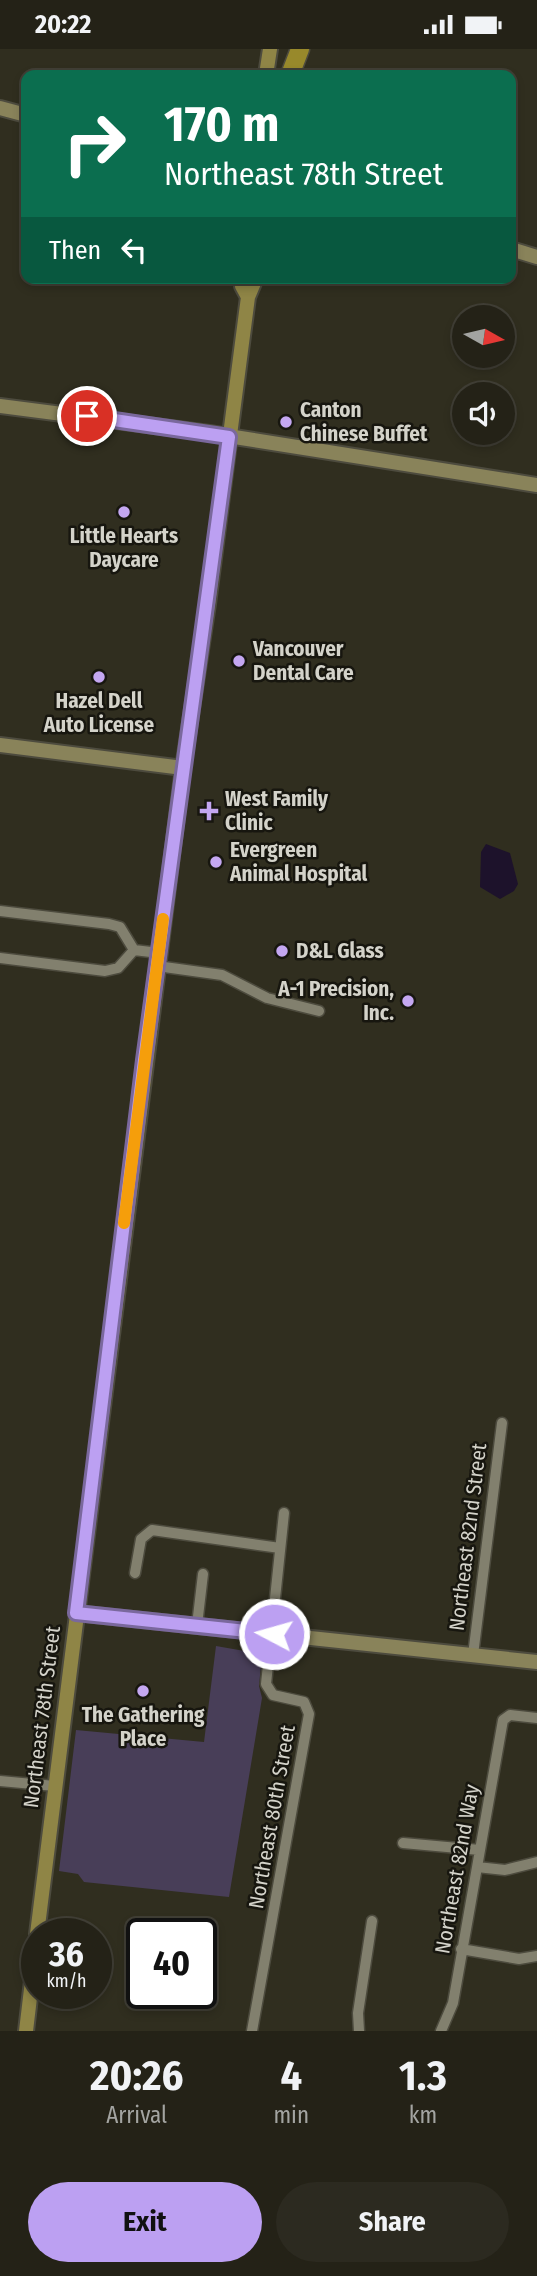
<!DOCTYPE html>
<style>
body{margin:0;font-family:"Fira Sans Condensed",sans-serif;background:#2c2a20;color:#f1f3f6;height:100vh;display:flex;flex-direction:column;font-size:26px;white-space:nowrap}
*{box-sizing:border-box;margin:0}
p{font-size:23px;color:#a3a4a1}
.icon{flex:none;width:38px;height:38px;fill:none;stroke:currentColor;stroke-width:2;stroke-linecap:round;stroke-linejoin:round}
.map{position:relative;height:1982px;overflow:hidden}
.sheet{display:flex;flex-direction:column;background:#242217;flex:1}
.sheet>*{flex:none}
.hud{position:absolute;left:21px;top:21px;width:495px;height:214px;border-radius:14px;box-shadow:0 4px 10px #0003,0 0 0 2px #413f36;background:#0b6e4f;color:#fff;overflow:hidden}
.needle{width:46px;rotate:98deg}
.buttons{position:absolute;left:452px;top:256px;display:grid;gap:14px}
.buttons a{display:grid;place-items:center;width:63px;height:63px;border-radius:50%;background:#242217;box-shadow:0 4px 10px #0003,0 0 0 2px #413f36;font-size:35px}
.speed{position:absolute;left:21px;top:1869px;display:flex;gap:14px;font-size:35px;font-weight:700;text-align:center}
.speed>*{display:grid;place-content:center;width:91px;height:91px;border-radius:50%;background:#242217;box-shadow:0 4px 10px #0003,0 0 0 2px #413f36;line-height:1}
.speed small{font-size:18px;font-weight:400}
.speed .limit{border:4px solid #111;border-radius:10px;background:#fff;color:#111}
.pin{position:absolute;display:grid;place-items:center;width:60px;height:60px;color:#fff;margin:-30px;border:4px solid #fff;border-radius:50%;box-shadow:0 2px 7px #0007}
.me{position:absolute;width:77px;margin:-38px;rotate:276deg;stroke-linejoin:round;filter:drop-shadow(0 0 5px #0008)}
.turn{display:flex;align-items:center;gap:24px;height:147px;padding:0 28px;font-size:32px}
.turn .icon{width:91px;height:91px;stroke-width:2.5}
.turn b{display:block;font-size:49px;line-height:60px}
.then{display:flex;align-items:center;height:66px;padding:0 28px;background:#0003;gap:14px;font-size:26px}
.eta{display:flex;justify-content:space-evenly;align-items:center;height:119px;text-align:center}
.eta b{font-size:42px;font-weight:700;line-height:49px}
.action{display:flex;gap:14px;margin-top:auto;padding:14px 28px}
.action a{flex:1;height:80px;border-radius:42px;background:#bca0f2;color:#111;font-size:28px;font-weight:700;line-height:80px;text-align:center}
.action a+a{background:#2c2a20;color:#f1f3f6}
.status{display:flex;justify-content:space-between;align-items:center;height:49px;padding:0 35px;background:#242217;direction:ltr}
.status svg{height:19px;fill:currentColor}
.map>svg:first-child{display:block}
.green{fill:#483e58}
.water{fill:#1d122b}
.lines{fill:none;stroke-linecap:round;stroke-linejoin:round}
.street-casing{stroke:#4d4b3e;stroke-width:13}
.secondary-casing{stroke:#4d4b3e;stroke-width:18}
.primary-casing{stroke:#4d4b3e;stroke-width:18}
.highway-casing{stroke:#4d4b3e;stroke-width:21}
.street{stroke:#82806e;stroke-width:10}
.secondary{stroke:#89835a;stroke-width:14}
.primary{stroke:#8f8546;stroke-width:14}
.highway{stroke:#98892b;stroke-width:18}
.route-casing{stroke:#7a689d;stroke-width:18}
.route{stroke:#bca0f2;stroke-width:12}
.slow{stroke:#f59e0b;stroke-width:12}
.poi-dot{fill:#c4a7f1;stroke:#17160f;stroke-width:2.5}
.labels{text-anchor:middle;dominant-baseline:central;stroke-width:5;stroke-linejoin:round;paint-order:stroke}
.poi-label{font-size:21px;font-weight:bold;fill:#d4d3ca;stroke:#17160f;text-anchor:start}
.street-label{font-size:21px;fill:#d4d3ca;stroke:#17160f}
</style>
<div class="status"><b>20:22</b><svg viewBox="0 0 49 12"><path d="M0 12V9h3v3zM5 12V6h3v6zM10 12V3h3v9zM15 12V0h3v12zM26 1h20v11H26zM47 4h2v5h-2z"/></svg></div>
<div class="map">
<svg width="537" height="1982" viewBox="0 0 537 1982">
<rect width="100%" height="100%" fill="#302e1f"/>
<path class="green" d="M 216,1597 L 262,1605 L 259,1637 L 262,1649 L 229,1848 L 84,1833 L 78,1825 L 59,1822 L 76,1681 L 204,1693 Z"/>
<path class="water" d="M 486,795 L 510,804 L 518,835 L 514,842 L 500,850 L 480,838 L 481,803 Z"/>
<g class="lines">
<defs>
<path id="street" d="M 0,862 L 109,875 L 120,878 L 134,901 L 159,904
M 0,909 L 105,922 L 118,919 L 134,901
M 157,917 L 222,926 L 267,949 L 319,962
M 135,1524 L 141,1490 L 152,1481 L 280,1499
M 197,1576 L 203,1525
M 473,1606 L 502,1374
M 0,1732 L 55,1737
M 403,1794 L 480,1801
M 477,1818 L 505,1821 L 537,1813
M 461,1900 L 519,1910 L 537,1907
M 252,1982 L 309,1665 L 304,1653 L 273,1646 L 266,1635 L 284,1464
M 359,1982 L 358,1964 L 372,1872
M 441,1982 L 453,1954 L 503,1671 L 510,1666 L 537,1669"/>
<path id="secondary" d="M 0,59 L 26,66
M 511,200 L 537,208
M 0,357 L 209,384 L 537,436
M 0,696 L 183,719
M 76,1564 L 537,1613"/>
<path id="primary" d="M 266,26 L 270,0
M 243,229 L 242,237 L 248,248
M 37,1885 L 183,719 L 208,555 L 248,248 L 256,229
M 26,1982 L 37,1890"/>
<path id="highway" d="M 290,26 L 300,0"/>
</defs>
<use href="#street" class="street-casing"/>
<use href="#secondary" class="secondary-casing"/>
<use href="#primary" class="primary-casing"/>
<use href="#highway" class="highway-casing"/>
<use href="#street" class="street"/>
<use href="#secondary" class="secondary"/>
<use href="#primary" class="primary"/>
<use href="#highway" class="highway"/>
</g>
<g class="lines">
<defs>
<path id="route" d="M 87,367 L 229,388 L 144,1011 L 76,1564 L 274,1585"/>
</defs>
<use href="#route" class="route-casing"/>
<use href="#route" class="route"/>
<path class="slow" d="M 124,1174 L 163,870"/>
</g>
<g class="poi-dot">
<circle cx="286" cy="373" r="7"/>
<circle cx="124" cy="463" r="7"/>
<circle cx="239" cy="612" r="7"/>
<circle cx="99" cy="628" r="7"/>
<path d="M205.5 751.5h7v7h7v7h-7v7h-7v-7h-7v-7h7z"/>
<circle cx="216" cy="813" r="7"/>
<circle cx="282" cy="902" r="7"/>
<circle cx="408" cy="952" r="7"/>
<circle cx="143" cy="1642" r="7"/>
</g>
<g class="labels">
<g class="poi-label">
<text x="300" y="361">Canton<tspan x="300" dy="24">Chinese Buffet</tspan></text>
<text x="124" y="487" text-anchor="middle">Little Hearts<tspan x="124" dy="24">Daycare</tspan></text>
<text x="253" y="600">Vancouver<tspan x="253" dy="24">Dental Care</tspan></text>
<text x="99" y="652" text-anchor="middle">Hazel Dell<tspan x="99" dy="24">Auto License</tspan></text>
<text x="225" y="750">West Family<tspan x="225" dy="24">Clinic</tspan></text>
<text x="230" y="801">Evergreen<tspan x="230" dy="24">Animal Hospital</tspan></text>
<text x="296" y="902">D&amp;L Glass</text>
<text x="394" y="940" text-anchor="end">A-1 Precision,<tspan x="394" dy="24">Inc.</tspan></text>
<text x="143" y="1666" text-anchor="middle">The Gathering<tspan x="143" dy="24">Place</tspan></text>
</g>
<g class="street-label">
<text transform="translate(468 1488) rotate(-83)">Northeast 82nd Street</text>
<text transform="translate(42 1668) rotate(-83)">Northeast 78th Street</text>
<text transform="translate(272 1768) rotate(-80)">Northeast 80th Street</text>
<text transform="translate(457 1820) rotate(-80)">Northeast 82nd Way</text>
</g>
</g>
</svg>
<div class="buttons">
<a><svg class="needle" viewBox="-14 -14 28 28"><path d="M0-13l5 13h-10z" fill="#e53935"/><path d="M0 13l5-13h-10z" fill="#a3a4a1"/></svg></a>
<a><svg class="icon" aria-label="sound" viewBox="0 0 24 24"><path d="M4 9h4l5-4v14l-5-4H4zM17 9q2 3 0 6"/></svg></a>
</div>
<div class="speed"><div>36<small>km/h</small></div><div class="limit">40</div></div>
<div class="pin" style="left:87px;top:367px;background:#d93025"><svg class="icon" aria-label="arrive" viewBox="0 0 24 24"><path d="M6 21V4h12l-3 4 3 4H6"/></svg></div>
<svg class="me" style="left:274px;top:1585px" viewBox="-20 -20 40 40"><circle r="17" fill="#bca0f2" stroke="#fff" stroke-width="3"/><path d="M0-11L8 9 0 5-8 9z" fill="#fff"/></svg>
<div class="hud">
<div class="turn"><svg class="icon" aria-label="right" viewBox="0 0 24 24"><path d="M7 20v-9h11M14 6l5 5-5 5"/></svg><div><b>170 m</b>Northeast 78th Street</div></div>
<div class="then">Then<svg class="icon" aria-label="left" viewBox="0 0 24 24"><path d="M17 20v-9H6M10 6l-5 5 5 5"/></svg></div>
</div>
</div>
<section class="sheet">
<div class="eta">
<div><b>20:26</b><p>Arrival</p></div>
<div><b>4</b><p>min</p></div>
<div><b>1.3</b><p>km</p></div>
</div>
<div class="action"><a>Exit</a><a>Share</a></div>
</section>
